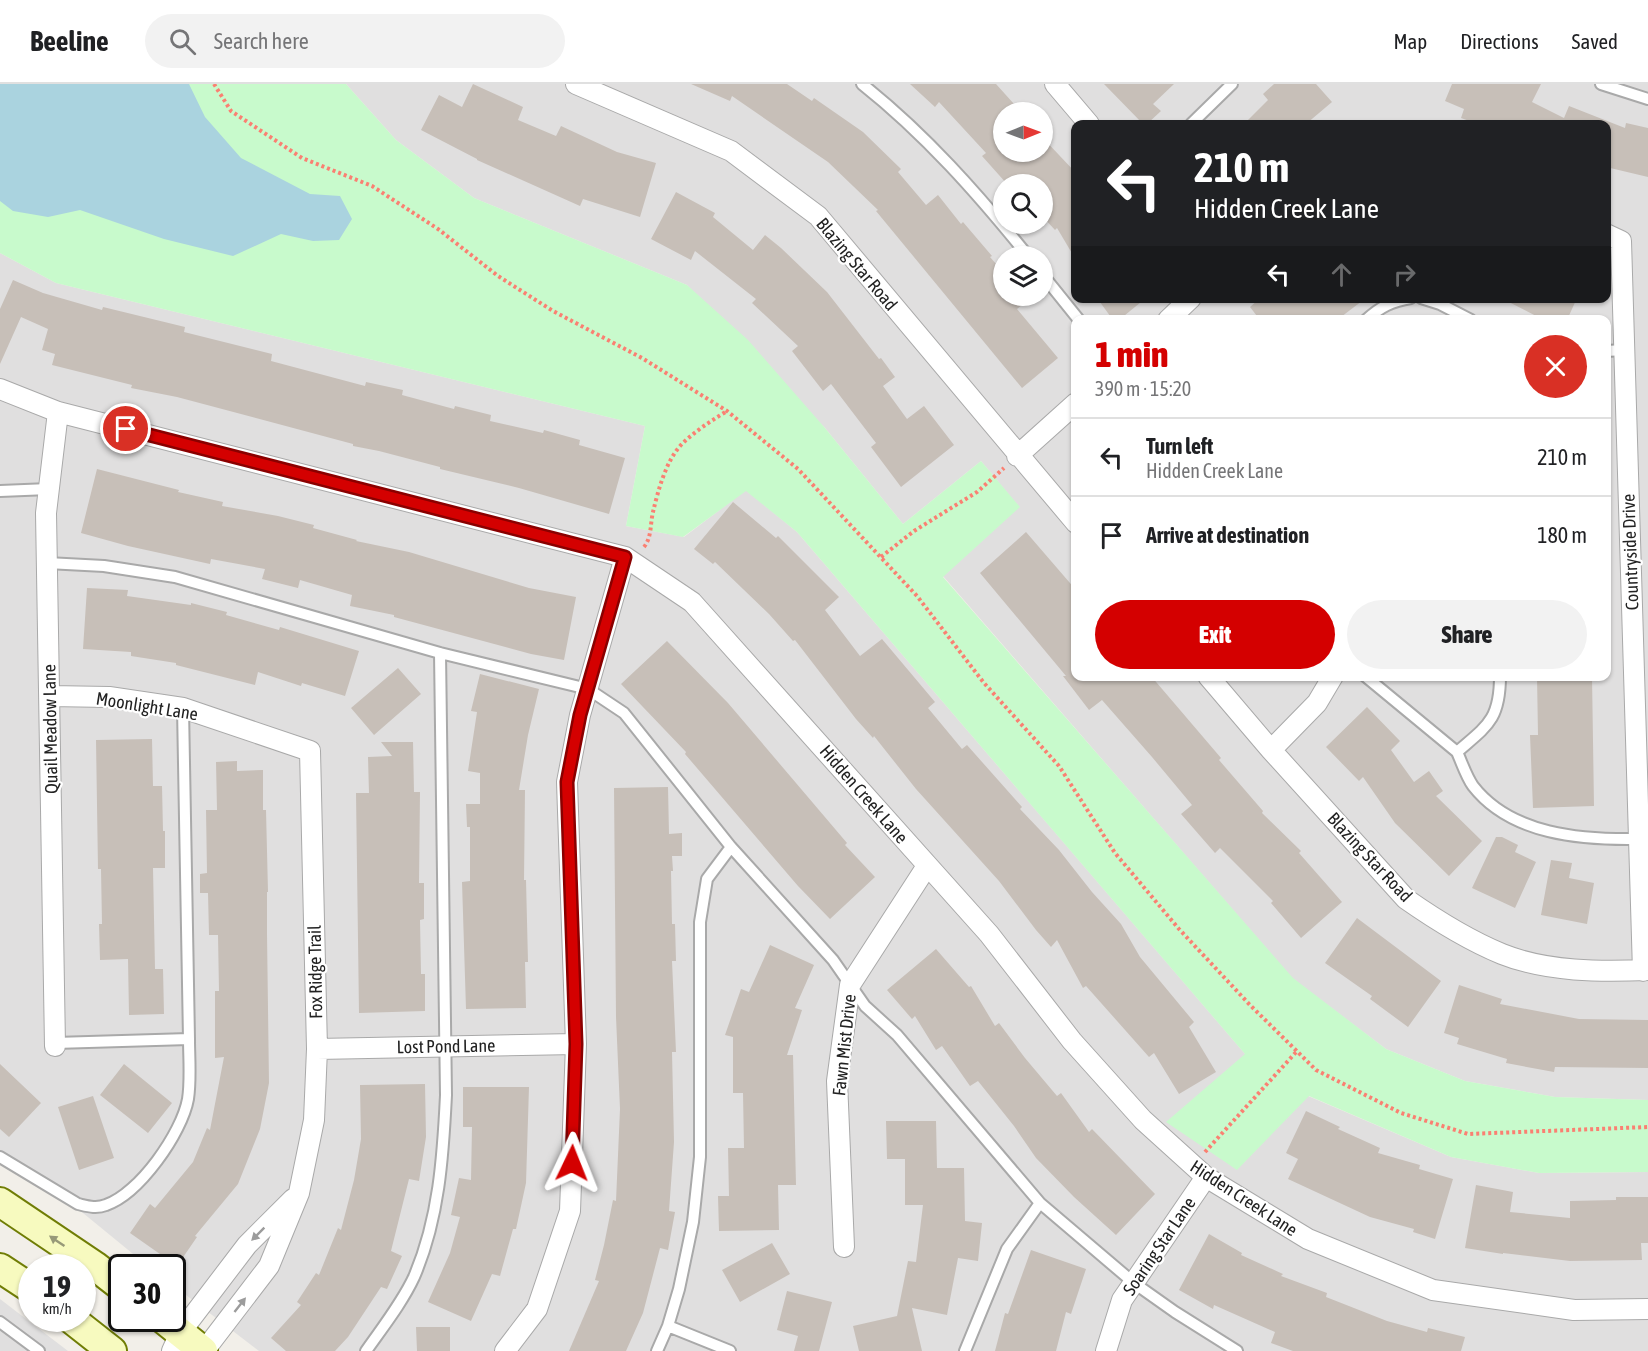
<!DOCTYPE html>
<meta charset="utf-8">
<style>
body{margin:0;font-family:"Asap Condensed",sans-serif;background:#f2f2f2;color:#202124;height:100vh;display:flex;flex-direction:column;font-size:22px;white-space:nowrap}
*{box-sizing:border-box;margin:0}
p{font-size:20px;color:#757577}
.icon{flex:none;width:33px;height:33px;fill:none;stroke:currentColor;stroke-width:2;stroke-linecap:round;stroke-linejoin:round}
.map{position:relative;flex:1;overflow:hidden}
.details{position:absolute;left:1071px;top:231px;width:540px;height:366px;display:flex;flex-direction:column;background:#fff;border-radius:12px;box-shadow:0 2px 4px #0004}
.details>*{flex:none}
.hud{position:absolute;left:1071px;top:36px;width:540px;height:183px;border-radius:12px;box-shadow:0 2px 4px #0004;background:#202124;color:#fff;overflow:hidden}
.needle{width:39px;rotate:89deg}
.buttons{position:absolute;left:993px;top:18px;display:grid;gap:12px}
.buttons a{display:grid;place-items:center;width:60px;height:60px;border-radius:50%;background:#fff;box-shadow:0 2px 4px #0004;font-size:30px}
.speed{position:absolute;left:18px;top:1170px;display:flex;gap:12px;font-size:30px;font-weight:700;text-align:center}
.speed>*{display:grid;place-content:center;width:78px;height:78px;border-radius:50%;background:#fff;box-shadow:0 2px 4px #0004;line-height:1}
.speed small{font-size:15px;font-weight:400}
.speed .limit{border:3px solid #111;border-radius:9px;background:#fff;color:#111}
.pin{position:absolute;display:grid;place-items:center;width:51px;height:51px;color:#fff;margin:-26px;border:3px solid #fff;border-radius:50%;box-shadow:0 2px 6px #0007}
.me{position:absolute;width:66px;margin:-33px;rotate:2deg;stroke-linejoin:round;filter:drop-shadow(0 0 4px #0008)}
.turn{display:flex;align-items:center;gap:21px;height:126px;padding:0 24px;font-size:27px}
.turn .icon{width:78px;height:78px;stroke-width:2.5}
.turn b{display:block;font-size:42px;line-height:51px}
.lanes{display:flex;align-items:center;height:57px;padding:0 24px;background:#0003;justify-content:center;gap:30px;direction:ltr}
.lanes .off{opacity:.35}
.round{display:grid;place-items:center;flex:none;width:63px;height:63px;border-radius:32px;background:#f2f2f2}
.overview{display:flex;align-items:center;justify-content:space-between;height:102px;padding:0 24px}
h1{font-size:36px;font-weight:800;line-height:45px;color:#d40000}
.button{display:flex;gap:12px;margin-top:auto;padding:12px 24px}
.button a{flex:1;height:69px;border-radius:36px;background:#d40000;color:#fff;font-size:24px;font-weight:800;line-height:69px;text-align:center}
.button a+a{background:#f2f2f2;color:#202124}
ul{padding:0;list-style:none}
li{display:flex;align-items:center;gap:18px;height:78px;padding:0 24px;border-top:2px solid #e0e0e0}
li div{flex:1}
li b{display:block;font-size:22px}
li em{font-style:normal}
header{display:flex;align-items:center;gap:36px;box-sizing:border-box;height:84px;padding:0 30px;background:#fff;border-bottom:2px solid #e0e0e0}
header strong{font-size:28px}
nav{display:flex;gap:33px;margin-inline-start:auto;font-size:21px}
.search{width:420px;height:54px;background:#f2f2f2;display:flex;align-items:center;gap:15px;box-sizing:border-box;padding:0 21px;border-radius:33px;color:#757577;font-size:22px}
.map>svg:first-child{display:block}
.residential{fill:#e0dfdf;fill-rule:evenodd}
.park{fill:#c8facc}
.water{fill:#aad3df}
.building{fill:#c7bfb8}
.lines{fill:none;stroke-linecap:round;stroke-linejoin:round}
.lane-casing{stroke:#a9a9a9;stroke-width:14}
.street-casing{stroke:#a9a9a9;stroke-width:22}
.secondary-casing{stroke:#707d05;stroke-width:32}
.path{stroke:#fa8072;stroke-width:4;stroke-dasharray:3 3;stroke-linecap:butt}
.lane{stroke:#fff;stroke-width:10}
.street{stroke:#fff;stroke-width:20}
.secondary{stroke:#f7fabf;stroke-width:28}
.oneway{fill:#9c9c9c}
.oneway2{fill:#979978}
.route-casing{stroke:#8a0000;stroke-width:15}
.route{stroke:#d40000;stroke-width:10}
.labels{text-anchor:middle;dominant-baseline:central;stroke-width:4.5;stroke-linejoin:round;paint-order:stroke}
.street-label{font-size:18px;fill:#222;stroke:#fff}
</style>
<header>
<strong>Beeline</strong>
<div class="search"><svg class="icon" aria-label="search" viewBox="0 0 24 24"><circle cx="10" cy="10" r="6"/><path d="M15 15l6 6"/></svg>Search here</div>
<nav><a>Map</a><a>Directions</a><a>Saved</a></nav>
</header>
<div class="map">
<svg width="1648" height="1267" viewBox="0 0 1648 1267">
<rect width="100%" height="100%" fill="#f2efe9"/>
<path class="residential" d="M 346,0 L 1648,0 L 1648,1016 L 1555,1013 L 1465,997 L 1386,965 L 1293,895 L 943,492 L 1019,423 L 981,377 L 903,440 L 825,344 L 687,201 L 474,114 L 396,56 ZM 1004,28 L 1042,28 L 1042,68 L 1004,68 ZM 1076,40 L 1606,40 L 1606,214 L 1076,214 ZM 1004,100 L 1042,100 L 1042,140 L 1004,140 ZM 1004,172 L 1042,172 L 1042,212 L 1004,212 ZM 1076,236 L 1606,236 L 1606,592 L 1076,592 Z
M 0,169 L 56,199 L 645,342 L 626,442 L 684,453 L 746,406 L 797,448 L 1246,971 L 1167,1038 L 1237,1085 L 1308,1012 L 1451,1073 L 1539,1089 L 1648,1088 L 1648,1267 L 259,1267 L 173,1201 L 172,1184 L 149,1183 L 83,1129 L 0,1080 Z
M 0,1215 L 68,1267 L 0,1267 Z"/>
<path class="park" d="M 0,0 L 346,0 L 396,56 L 474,114 L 687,201 L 748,256 L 825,344 L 903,440 L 981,377 L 1020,423 L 943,493 L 1293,894 L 1386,965 L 1465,997 L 1555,1013 L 1648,1016 L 1648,1088 L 1539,1089 L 1451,1073 L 1309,1012 L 1237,1086 L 1166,1038 L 1245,970 L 797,448 L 746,407 L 683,453 L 626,442 L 645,342 L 56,199 L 0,169 Z"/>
<path class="water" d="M 0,0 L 189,0 L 205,33 L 241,74 L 310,110 L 340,112 L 352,135 L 339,156 L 313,157 L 281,150 L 233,172 L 164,155 L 80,126 L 48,133 L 13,127 L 0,117 Z"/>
<path class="building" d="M 473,0 L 523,23 L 518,36 L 556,52 L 561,42 L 617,68 L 656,79 L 640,133 L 583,115 L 580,122 L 477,76 L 477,75 L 421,46 L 439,11 L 462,23 Z
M 691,0 L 787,0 L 812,17 L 814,14 L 863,48 L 901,85 L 898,88 L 926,121 L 938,111 L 961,140 L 963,138 L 992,172 L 990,173 L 1004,189 L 1004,212 L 1033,212 L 1017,225 L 1058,274 L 1022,304 L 876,127 L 878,126 L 828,78 L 732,12 L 730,17 Z
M 910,0 L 996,0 L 1014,20 L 1014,26 L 1012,28 L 1004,28 L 1004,68 L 1042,68 L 1042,53 L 1076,89 L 1076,176 L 1057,144 L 1055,146 L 1042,132 L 1042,100 L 1007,100 L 982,72 L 986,69 L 939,18 L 935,23 Z
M 1104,0 L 1174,0 L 1153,20 L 1161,27 L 1147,40 L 1143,40 Z
M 1274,0 L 1316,0 L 1332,18 L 1306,40 L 1244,40 L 1268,16 L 1263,10 Z
M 1452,0 L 1541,0 L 1532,18 L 1564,34 L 1569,22 L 1625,44 L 1626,39 L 1648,44 L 1648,93 L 1606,83 L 1606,40 L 1478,40 L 1461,34 L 1464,25 L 1445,17 Z
M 676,108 L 715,129 L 713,133 L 753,166 L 765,151 L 781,164 L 827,208 L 879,275 L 881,274 L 895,293 L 883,302 L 907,335 L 924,322 L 954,361 L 901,403 L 871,363 L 876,359 L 831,300 L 823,307 L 792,267 L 798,262 L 752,219 L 756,215 L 695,167 L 691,176 L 651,155 Z
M 13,196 L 43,209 L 102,226 L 103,223 L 185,243 L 184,248 L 272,270 L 271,277 L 365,302 L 366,298 L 403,306 L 402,311 L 454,325 L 455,322 L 491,331 L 490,337 L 543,349 L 544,346 L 580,356 L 579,361 L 625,374 L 609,430 L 519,404 L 440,385 L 440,383 L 379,367 L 353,362 L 353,360 L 177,313 L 131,304 L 132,301 L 52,281 L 55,270 L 42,266 L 48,245 L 21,233 L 0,280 L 0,225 Z
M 1097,214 L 1146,214 L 1119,236 L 1113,236 Z
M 1260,214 L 1366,214 L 1337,236 L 1260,236 L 1250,223 Z
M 1501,214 L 1577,214 L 1567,236 L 1544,236 Z
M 97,385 L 179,406 L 178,408 L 223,418 L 222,422 L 278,432 L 314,441 L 313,444 L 357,456 L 356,457 L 409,468 L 529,504 L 576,513 L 564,576 L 531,570 L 394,533 L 394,531 L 350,522 L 352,511 L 300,496 L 298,504 L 262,495 L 265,485 L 211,475 L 210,480 L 128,462 L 81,449 Z
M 733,418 L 776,454 L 778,452 L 839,513 L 825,526 L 860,572 L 882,555 L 935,618 L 928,624 L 962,665 L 967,661 L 1022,723 L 1020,725 L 1059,766 L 1092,808 L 1121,840 L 1140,873 L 1194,938 L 1189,943 L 1216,988 L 1179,1010 L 1154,969 L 1149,973 L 1086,902 L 1083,904 L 1057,856 L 1051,863 L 1036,846 L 999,797 L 916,705 L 874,652 L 873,654 L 856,635 L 795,556 L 793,557 L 769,530 L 715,478 L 713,480 L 694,465 Z
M 1026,448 L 1076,506 L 1076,592 L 1151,592 L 1221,674 L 1219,676 L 1263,727 L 1262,729 L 1301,767 L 1299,769 L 1342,818 L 1301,854 L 1271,819 L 1273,817 L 1220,764 L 1215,769 L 1181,730 L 1192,721 L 1152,673 L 1102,616 L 1089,626 L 1063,592 L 1066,592 L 980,489 Z
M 87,504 L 128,506 L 127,512 L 191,521 L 191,519 L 227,528 L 226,531 L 279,546 L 280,543 L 359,567 L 345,612 L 302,599 L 301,602 L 258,588 L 255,601 L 176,581 L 176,579 L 131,572 L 131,568 L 83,565 Z
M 667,557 L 728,619 L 847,759 L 845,761 L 875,793 L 830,835 L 798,802 L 685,670 L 686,668 L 621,600 Z
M 398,584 L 421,610 L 374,651 L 351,624 Z
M 480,590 L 539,605 L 528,651 L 519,706 L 525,706 L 524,796 L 526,796 L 528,878 L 525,878 L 526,924 L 466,925 L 462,798 L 470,797 L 470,743 L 467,743 L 466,720 L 480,720 L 480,689 L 468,687 L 477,628 L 471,627 Z
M 1537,592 L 1592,592 L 1594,722 L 1533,724 L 1530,651 L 1538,651 Z
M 1367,623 L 1400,657 L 1391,666 L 1414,698 L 1429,687 L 1443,707 L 1436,712 L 1482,757 L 1449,792 L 1395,739 L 1363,693 L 1359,697 L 1326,663 Z
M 152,655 L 153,702 L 162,702 L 163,747 L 165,747 L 165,784 L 153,784 L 155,885 L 163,885 L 164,930 L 129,931 L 128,875 L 100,876 L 99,840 L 102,840 L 101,785 L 98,785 L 96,656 Z
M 381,658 L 413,658 L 414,708 L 420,708 L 419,799 L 424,799 L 424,835 L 420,836 L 421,890 L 425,890 L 425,927 L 359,929 L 356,709 L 369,709 L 368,673 L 392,672 Z
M 237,677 L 237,687 L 263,686 L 263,726 L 266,726 L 268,808 L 267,808 L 267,850 L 269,999 L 260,1045 L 238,1100 L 195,1152 L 197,1153 L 177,1182 L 130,1149 L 150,1120 L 155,1124 L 193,1078 L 207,1044 L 210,1046 L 224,973 L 215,974 L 215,907 L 219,907 L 218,851 L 209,851 L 208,809 L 200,809 L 200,790 L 207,789 L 206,726 L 217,726 L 216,678 Z
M 668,703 L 669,750 L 682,749 L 682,772 L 672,772 L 673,787 L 671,787 L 672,840 L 675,840 L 676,877 L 672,877 L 676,968 L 672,968 L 674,1058 L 669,1127 L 675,1128 L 668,1166 L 660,1164 L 643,1229 L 626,1267 L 569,1267 L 599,1197 L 595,1196 L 604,1161 L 613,1116 L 616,1117 L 620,1025 L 616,933 L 614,704 Z
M 1496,753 L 1502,753 L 1518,761 L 1515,768 L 1536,778 L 1515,824 L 1472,804 Z
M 1551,776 L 1572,779 L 1569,794 L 1594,799 L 1587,840 L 1541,831 Z
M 1357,834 L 1441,897 L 1408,943 L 1370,915 L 1372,912 L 1325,879 Z
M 770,861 L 814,881 L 795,924 L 802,926 L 787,971 L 793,971 L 796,1101 L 778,1101 L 779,1146 L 719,1147 L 718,1112 L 729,1112 L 728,1064 L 744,1064 L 743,1009 L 733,1009 L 733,953 L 725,951 L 741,905 L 749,908 Z
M 936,865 L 969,903 L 971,902 L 995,942 L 999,939 L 1025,974 L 1057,1012 L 1061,1009 L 1089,1048 L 1092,1045 L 1155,1110 L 1116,1151 L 1074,1113 L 1036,1074 L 1014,1042 L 978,997 L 970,1002 L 942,962 L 936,966 L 915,932 L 912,935 L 887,906 Z
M 1459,901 L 1502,915 L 1500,920 L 1579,935 L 1648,936 L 1648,984 L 1555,983 L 1554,988 L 1506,979 L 1507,975 L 1457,960 L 1459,954 L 1444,949 Z
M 0,980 L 41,1019 L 9,1053 L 0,1045 Z
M 124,980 L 172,1019 L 148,1049 L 100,1011 Z
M 425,1000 L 426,1053 L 419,1097 L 409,1095 L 391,1167 L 402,1172 L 387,1205 L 381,1203 L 348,1253 L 335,1267 L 286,1267 L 271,1254 L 301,1221 L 297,1218 L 316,1189 L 319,1191 L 338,1144 L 341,1146 L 354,1096 L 361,1055 L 360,1001 Z
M 463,1003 L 529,1003 L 526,1099 L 516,1145 L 513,1145 L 500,1192 L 492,1190 L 471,1237 L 428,1218 L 450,1169 L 460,1133 L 451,1131 L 459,1094 L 471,1096 L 472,1043 L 463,1043 Z
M 93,1012 L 114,1074 L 79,1086 L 58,1023 Z
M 1306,1027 L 1340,1043 L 1338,1045 L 1380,1064 L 1378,1069 L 1420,1081 L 1419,1085 L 1453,1095 L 1435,1155 L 1413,1148 L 1414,1145 L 1370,1133 L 1288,1095 L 1298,1075 L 1286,1069 Z
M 886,1037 L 936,1037 L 937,1084 L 964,1084 L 965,1137 L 982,1139 L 978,1177 L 958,1174 L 947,1231 L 912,1224 L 922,1267 L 859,1267 L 853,1242 L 897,1232 L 908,1177 L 916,1178 L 923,1121 L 905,1121 L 905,1075 L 887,1075 Z
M 1476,1101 L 1513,1108 L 1510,1128 L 1570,1134 L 1570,1117 L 1616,1116 L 1616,1113 L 1648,1113 L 1648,1159 L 1641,1159 L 1642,1176 L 1570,1177 L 1503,1169 L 1503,1170 L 1465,1164 Z
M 1209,1150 L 1242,1169 L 1241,1171 L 1283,1190 L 1281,1192 L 1327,1209 L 1326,1213 L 1387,1237 L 1427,1248 L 1428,1244 L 1465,1253 L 1461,1267 L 1293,1267 L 1271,1259 L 1275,1248 L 1214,1221 L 1213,1225 L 1179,1206 Z
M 772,1159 L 790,1190 L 740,1218 L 722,1186 Z
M 1031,1166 L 1086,1185 L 1071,1230 L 1066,1228 L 1056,1267 L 995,1267 L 1005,1229 L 1008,1230 Z
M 787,1207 L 832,1218 L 819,1267 L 794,1267 L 798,1252 L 777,1246 Z
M 416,1243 L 450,1243 L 450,1267 L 417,1267 Z"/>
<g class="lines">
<defs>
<path id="lane" d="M 862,0 C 925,50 978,110 1028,172
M 1601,0 L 1648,15
M 1191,40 L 1232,0
M 1042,190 L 1079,236
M 1421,214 L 1440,220 L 1471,236
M 1366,236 C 1380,223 1392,217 1411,214
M 1606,267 L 1624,266
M 0,407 L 49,405
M 47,479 L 104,482 L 175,493 L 440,569 L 588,605 L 624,629 L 731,763 L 833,876 L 865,922 L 897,951 L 1040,1119 L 1134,1199 L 1175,1228 L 1237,1267
M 1365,592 L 1457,668
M 1500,592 C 1500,636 1487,642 1457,668 C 1462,679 1466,692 1473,702 C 1511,751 1582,756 1638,755
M 55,959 L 189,955 L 183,624
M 0,1073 L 78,1120 C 87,1122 96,1125 106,1121 C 139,1110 182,1049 188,1015 C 191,996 189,974 189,955
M 0,1238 L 39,1267
M 668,1242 L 730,1267
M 366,1267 C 382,1244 402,1219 414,1193 C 439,1135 443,1073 446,1011 L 440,569
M 657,1267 L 668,1242 L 679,1205 L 693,1138 L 700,1073 L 700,838 L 707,795 L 731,763
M 965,1267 L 1007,1165 L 1040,1119"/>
<path id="street" d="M 576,0 L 731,67 L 818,132 L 1076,439
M 1055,0 L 1089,40
M 1606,150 L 1621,157 L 1643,887
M 1168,236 L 1191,214
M 0,305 L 58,328 L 625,473 L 692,518 L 989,850 L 1072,957 L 1143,1036 L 1206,1093 L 1308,1155 L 1433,1206 L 1574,1226 L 1648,1225
M 1017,372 L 1076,319
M 1208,592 L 1271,666 L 1406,815 C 1436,836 1468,856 1502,870 C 1547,888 1601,888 1648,886
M 50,612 L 109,613 L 183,624 L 310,667 L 317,965 L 314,1036 L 299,1109 L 269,1182 L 204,1267
M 1271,666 L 1317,619 L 1333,592
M 55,962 L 46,429 L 58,328
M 317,965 L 576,960
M 844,1163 L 837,997 L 850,901 L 927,782
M 172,1267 L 180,1249 L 247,1161 L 293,1115
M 505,1267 L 537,1225 L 570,1127 L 576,960 L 567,698 L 580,631 L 625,473
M 1106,1267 L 1122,1216 L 1206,1093"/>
<path id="secondary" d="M 0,1118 L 95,1182 L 122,1203
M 0,1184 L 32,1205
M 70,1234 L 112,1267
M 162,1234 L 203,1267"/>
</defs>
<use href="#lane" class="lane-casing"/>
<use href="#street" class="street-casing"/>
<use href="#secondary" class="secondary-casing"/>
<path class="path" d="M 214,0 L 231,27 L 302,74 L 372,102 L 438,145 L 498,192 L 553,227 L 642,274 L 727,327 L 798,385 L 917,512 L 984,599 L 1059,682 L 1115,769 L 1179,845 L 1250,921 L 1316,986 L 1401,1029 L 1468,1050 L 1648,1043
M 644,463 C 652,453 650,440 653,428 C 658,407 666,376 682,360 C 695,347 711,337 727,327
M 881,473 L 914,447 L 977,408 L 1004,384
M 1205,1068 L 1298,966"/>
<use href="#lane" class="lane"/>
<use href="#street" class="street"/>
<use href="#secondary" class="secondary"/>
</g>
<defs><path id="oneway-solid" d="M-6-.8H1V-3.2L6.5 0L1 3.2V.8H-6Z" transform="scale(1.5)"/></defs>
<g class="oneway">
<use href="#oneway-solid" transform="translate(258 1150) rotate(135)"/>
<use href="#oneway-solid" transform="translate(240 1221) rotate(-52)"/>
</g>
<use class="oneway2" href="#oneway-solid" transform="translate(57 1157) rotate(-146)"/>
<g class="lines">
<defs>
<path id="route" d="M 126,345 L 625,473 L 580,631 L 567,698 L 576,960 L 572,1079"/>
</defs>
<use href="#route" class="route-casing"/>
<use href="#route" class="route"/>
</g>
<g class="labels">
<g class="street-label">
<text transform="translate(857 180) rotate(50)">Blazing Star Road</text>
<text transform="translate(1630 468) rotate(-92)">Countryside Drive</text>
<text transform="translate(147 622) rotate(9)">Moonlight Lane</text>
<text transform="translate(50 645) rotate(-91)">Quail Meadow Lane</text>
<text transform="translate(864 710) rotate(49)">Hidden Creek Lane</text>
<text transform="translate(1370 773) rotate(47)">Blazing Star Road</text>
<text transform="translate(315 888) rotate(-91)">Fox Ridge Trail</text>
<text transform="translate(844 961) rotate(-84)">Fawn Mist Drive</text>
<text transform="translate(446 962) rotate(-1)">Lost Pond Lane</text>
<text transform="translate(1244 1114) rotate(33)">Hidden Creek Lane</text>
<text transform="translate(1159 1162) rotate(-56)">Soaring Star Lane</text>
</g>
</g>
</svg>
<div class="buttons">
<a><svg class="needle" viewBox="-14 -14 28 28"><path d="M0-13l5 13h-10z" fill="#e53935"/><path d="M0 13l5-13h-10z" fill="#757577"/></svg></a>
<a><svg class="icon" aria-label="search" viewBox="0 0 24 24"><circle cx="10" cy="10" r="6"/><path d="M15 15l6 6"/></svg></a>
<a><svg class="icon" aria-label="layers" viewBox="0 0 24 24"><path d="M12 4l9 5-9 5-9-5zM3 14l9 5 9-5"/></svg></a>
</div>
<div class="speed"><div>19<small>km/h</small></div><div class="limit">30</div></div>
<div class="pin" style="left:126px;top:345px;background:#d93025"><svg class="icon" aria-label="arrive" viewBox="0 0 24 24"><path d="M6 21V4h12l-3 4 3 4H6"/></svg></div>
<svg class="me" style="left:572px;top:1079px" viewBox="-20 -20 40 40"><path d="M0-17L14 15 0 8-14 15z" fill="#d40000" stroke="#fff" stroke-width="4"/></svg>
<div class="hud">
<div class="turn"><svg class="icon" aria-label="left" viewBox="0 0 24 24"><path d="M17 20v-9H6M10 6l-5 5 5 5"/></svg><div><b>210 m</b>Hidden Creek Lane</div></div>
<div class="lanes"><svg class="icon" aria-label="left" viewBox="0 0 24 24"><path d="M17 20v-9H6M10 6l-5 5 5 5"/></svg><svg class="icon off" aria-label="ahead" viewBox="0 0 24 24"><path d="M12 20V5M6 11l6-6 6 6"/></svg><svg class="icon off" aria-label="right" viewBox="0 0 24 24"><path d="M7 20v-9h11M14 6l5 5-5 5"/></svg></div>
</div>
<section class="details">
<div class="overview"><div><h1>1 min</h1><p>390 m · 15:20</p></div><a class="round" style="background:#d93025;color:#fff"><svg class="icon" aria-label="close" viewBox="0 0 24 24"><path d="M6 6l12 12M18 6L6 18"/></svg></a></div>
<ul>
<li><svg class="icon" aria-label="left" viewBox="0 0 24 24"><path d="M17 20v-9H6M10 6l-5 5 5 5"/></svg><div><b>Turn left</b><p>Hidden Creek Lane</p></div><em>210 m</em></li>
<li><svg class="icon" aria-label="arrive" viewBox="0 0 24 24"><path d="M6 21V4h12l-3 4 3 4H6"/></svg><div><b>Arrive at destination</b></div><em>180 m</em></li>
</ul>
<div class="button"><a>Exit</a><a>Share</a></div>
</section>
</div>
